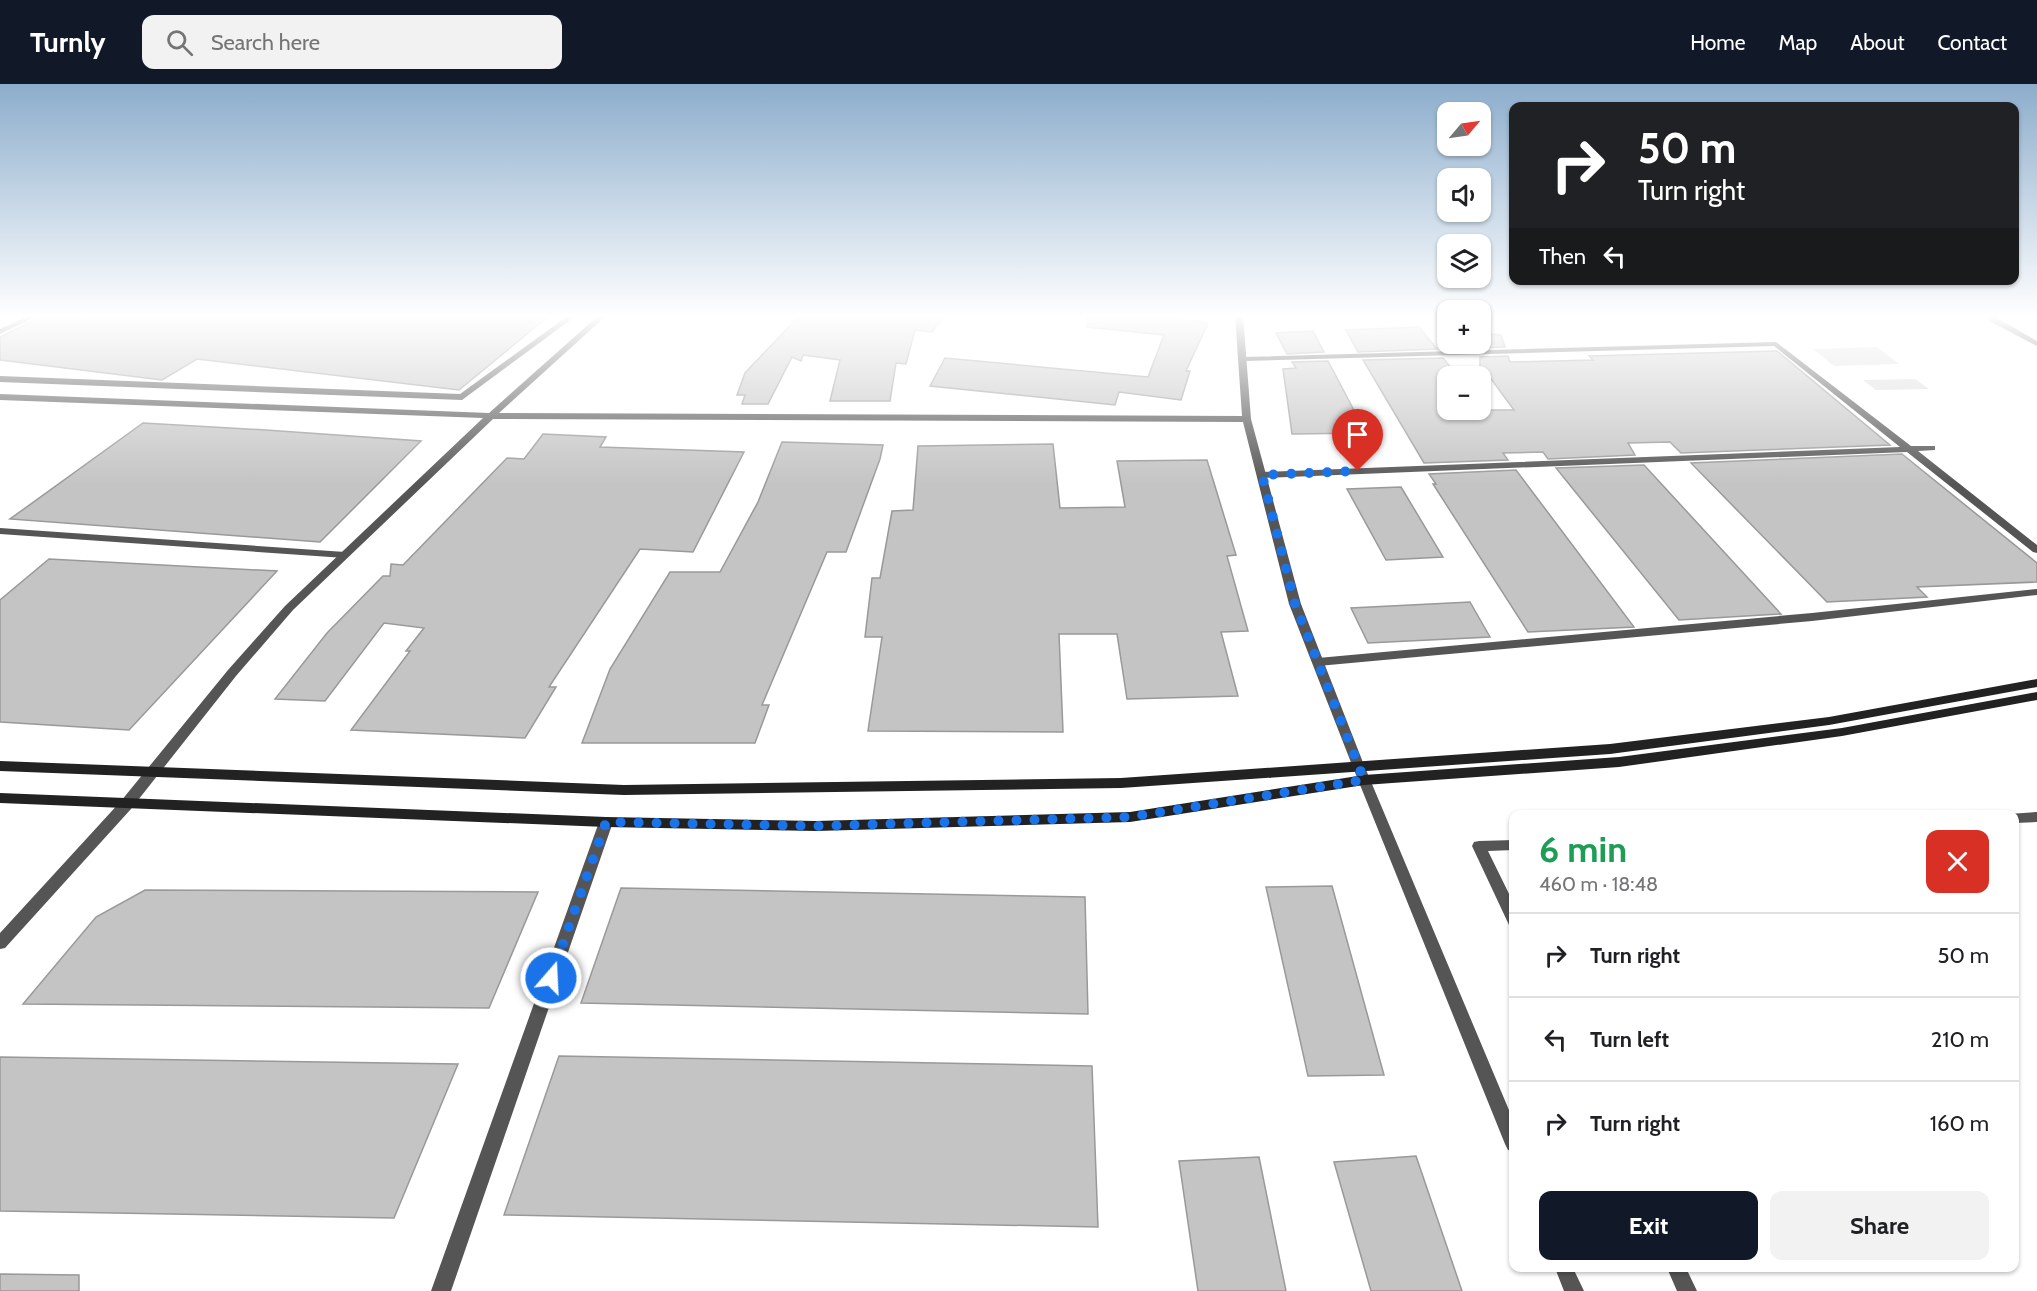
<!DOCTYPE html>
<meta charset="utf-8">
<style>
body{margin:0;font-family:Cabin,sans-serif;background:#f2f2f2;color:#202124;height:100vh;display:flex;flex-direction:column;font-size:22px;white-space:nowrap}
*{box-sizing:border-box;margin:0}
p{font-size:20px;color:#757577}
.icon{flex:none;width:33px;height:33px;fill:none;stroke:currentColor;stroke-width:2;stroke-linecap:round;stroke-linejoin:round}
.map{position:relative;flex:1;overflow:hidden}
.panel{position:absolute;left:1509px;top:726px;width:510px;height:462px;display:flex;flex-direction:column;background:#fff;border-radius:12px;box-shadow:0 2px 4px #0004}
.panel>*{flex:none}
.guide{position:absolute;left:1509px;top:18px;width:510px;height:183px;border-radius:12px;box-shadow:0 2px 4px #0004;background:#202124;color:#fff;overflow:hidden}
.needle{width:39px;rotate:61deg}
.tools{position:absolute;left:1437px;top:18px;display:grid;gap:12px}
.tools a{display:grid;place-items:center;width:54px;height:54px;border-radius:12px;background:#fff;box-shadow:0 2px 4px #0004;font-size:30px}
.pin{position:absolute;display:grid;place-items:center;width:51px;height:51px;color:#fff;margin:-62px -26px;border-radius:50% 50% 50% 0;rotate:-45deg;box-shadow:0 0 6px #0007}
.pin .icon{rotate:45deg}
.me{position:absolute;width:66px;margin:-33px;rotate:19deg;stroke-linejoin:round;filter:drop-shadow(0 0 4px #0008)}
.turn{display:flex;align-items:center;gap:21px;height:126px;padding:0 30px;font-size:27px}
.turn .icon{width:78px;height:78px;stroke-width:2.5}
.turn b{display:block;font-size:42px;line-height:51px}
.then{display:flex;align-items:center;height:57px;padding:0 30px;background:#0003;gap:12px;font-size:22px}
.round{display:grid;place-items:center;flex:none;width:63px;height:63px;border-radius:12px;background:#f2f2f2}
.head{display:flex;align-items:center;justify-content:space-between;height:102px;padding:0 30px}
h1{font-size:36px;font-weight:800;line-height:45px;color:#1e9e55}
.primary-button{display:flex;gap:12px;margin-top:auto;padding:12px 30px}
.primary-button a{flex:1;height:69px;border-radius:12px;background:#111827;color:#fff;font-size:24px;font-weight:800;line-height:69px;text-align:center}
.primary-button a+a{background:#f2f2f2;color:#202124}
ul{padding:0;list-style:none}
li{display:flex;align-items:center;gap:18px;height:84px;padding:0 30px;border-top:2px solid #e0e0e0}
li div{flex:1}
li b{display:block;font-size:22px}
li em{font-style:normal}
header{display:flex;align-items:center;gap:36px;box-sizing:border-box;height:84px;padding:0 30px;background:#111827;color:#fff}
header strong{font-size:28px}
nav{display:flex;gap:33px;margin-inline-start:auto;font-size:21px}
.search{width:420px;height:54px;background:#f2f2f2;display:flex;align-items:center;gap:15px;box-sizing:border-box;padding:0 21px;border-radius:12px;color:#757577;font-size:22px}
.map>svg:first-child{display:block}
.green{fill:#dcdcdc}
.building{fill:#c4c4c4;stroke:#999;stroke-width:1.5}
.lines{fill:none;stroke-linecap:round;stroke-linejoin:round}
.minor{fill:#555;fill-rule:evenodd}
.tertiary{fill:#555;fill-rule:evenodd}
.secondary{fill:#222;fill-rule:evenodd}
.route{stroke:#1a73e8;stroke-width:10;stroke-dasharray:0 18}
</style>
<header>
<strong>Turnly</strong>
<div class="search"><svg class="icon" aria-label="search" viewBox="0 0 24 24"><circle cx="10" cy="10" r="6"/><path d="M15 15l6 6"/></svg>Search here</div>
<nav><a>Home</a><a>Map</a><a>About</a><a>Contact</a></nav>
</header>
<div class="map">
<svg width="2037" height="1207" viewBox="0 0 2037 1207">
<rect width="100%" height="100%" fill="#fff"/>
<path class="green" d="M 1877,263 L 1899,280 L 1834,282 L 1813,265 Z
M 1915,295 L 1929,305 L 1876,306 L 1863,296 Z"/>
<path class="building" d="M 44,231 L 87,234 L 93,231 L 550,231 L 459,306 L 197,275 L 162,296 L 0,276 L 0,253 Z
M 800,231 L 945,231 L 932,248 L 915,246 L 906,280 L 896,279 L 890,317 L 830,317 L 840,276 L 803,271 L 801,277 L 792,273 L 768,320 L 742,320 L 745,311 L 737,311 L 745,289 Z
M 1087,231 L 1155,231 L 1208,239 L 1186,287 L 1190,287 L 1181,316 L 1119,308 L 1115,321 L 930,302 L 945,274 L 1148,293 L 1164,251 L 1087,243 Z
M 1419,243 L 1437,265 L 1358,268 L 1346,246 Z
M 1313,247 L 1324,268 L 1287,270 L 1276,249 Z
M 1480,249 L 1501,251 L 1505,263 L 1480,264 Z
M 1777,267 L 1890,361 L 1681,369 L 1670,358 L 1628,359 L 1635,371 L 1548,375 L 1543,368 L 1503,369 L 1508,376 L 1424,379 L 1363,276 L 1443,274 L 1458,292 L 1448,292 L 1448,326 L 1514,326 L 1489,292 L 1480,292 L 1480,273 L 1508,272 L 1510,278 L 1593,276 L 1589,272 Z
M 1328,277 L 1366,349 L 1292,350 L 1283,285 L 1296,284 L 1292,278 Z
M 143,339 L 266,346 L 421,357 L 320,458 L 10,435 Z
M 543,350 L 606,353 L 600,363 L 744,368 L 693,468 L 640,465 L 549,603 L 556,603 L 525,654 L 351,646 L 410,567 L 406,567 L 424,544 L 384,539 L 325,617 L 275,615 L 327,549 L 383,492 L 390,492 L 391,480 L 403,481 L 507,374 L 524,375 Z
M 782,358 L 883,361 L 880,375 L 846,468 L 827,468 L 762,621 L 769,621 L 755,659 L 582,659 L 610,585 L 670,488 L 720,488 L 758,418 Z
M 1053,360 L 1060,424 L 1125,423 L 1117,377 L 1207,376 L 1236,471 L 1227,472 L 1248,547 L 1221,548 L 1238,612 L 1127,615 L 1117,550 L 1059,550 L 1063,648 L 868,647 L 882,553 L 865,553 L 872,494 L 880,494 L 892,427 L 913,426 L 918,362 Z
M 1902,370 L 2037,479 L 2037,498 L 1917,503 L 1927,513 L 1827,518 L 1691,379 Z
M 1644,381 L 1781,530 L 1679,536 L 1556,384 Z
M 1516,386 L 1634,543 L 1528,548 L 1433,400 L 1436,400 L 1429,390 Z
M 1401,403 L 1443,473 L 1386,476 L 1347,405 Z
M 49,475 L 277,487 L 129,646 L 0,638 L 0,516 Z
M 1470,518 L 1490,553 L 1368,559 L 1351,524 Z
M 1332,802 L 1384,991 L 1308,992 L 1266,803 Z
M 621,804 L 1085,813 L 1088,930 L 581,919 Z
M 145,806 L 538,808 L 489,924 L 23,920 L 96,833 Z
M 559,972 L 1092,982 L 1098,1143 L 504,1131 Z
M 0,973 L 458,980 L 394,1134 L 0,1127 Z
M 1416,1072 L 1462,1207 L 1371,1207 L 1334,1078 Z
M 1259,1073 L 1286,1207 L 1198,1207 L 1179,1077 Z
M 0,1190 L 79,1191 L 79,1207 L 0,1207 Z"/>
<g class="lines">
<path class="minor" d="M 31,231 L 40,231 L 0,250 L 0,245 Z
M 569,231 L 577,231 L 462,316 L 0,298 L 0,292 L 460,310 Z
M 1986,231 L 1994,231 L 1997,234 L 2037,257 L 2037,262 L 1991,238 Z
M 1776,258 L 1911,362 L 1935,362 L 1935,366 L 1918,367 L 2037,461 L 2037,469 L 2033,468 L 1907,368 L 1262,394 L 1257,391 L 1262,388 L 1900,363 L 1774,262 L 1244,277 L 1240,275 L 1244,273 Z
M 0,444 L 345,468 L 350,471 L 345,474 L 0,450 Z
M 2037,505 L 2037,511 L 1812,537 L 1318,582 L 1312,578 L 1318,574 L 1812,529 Z
M 606,733 L 611,734 L 613,738 L 451,1207 L 431,1207 L 599,738 L 601,734 Z"/>
<path class="tertiary" d="M 599,231 L 607,231 L 499,329 L 1242,332 L 1235,231 L 1243,231 L 1251,335 L 1301,520 L 1364,681 L 1514,1038 L 1514,1068 L 1508,1066 L 1505,1060 L 1352,681 L 1289,520 L 1243,338 L 493,335 L 293,526 L 236,592 L 131,725 L 5,864 L 0,865 L 0,849 L 121,717 L 228,586 L 285,522 L 483,334 L 0,316 L 0,310 L 489,329 Z
M 2037,728 L 2037,738 L 2014,739 L 2014,730 L 2009,730 Z
M 1514,756 L 1514,766 L 1488,767 L 1514,820 L 1514,843 L 1509,841 L 1472,762 L 1474,758 L 1479,757 Z
M 1555,1184 L 1573,1184 L 1584,1207 L 1564,1207 Z
M 1667,1184 L 1686,1184 L 1697,1207 L 1677,1207 Z"/>
<path class="secondary" d="M 2037,595 L 2037,603 L 1829,641 L 1610,670 L 1121,704 L 624,711 L 0,687 L 0,677 L 624,701 L 1121,694 L 1610,660 L 1829,633 Z
M 2037,608 L 2037,616 L 1842,652 L 1619,683 L 1364,701 L 1130,738 L 816,747 L 606,743 L 0,719 L 0,709 L 606,733 L 816,737 L 1130,728 L 1364,691 L 1619,673 L 1842,644 Z"/>
</g>
<linearGradient id="sky" x2="0" y2="1"><stop stop-color="#8cadcc"/><stop offset="0.58" stop-color="#fff"/><stop offset="1" stop-color="#fff" stop-opacity="0"/></linearGradient>
<rect width="2037" height="400" fill="url(#sky)"/>
<g class="lines">
<path class="route" d="M 551,894 L 606,738 L 816,742 L 1130,733 L 1364,696 L 1295,520 L 1262,391 L 1358,387"/>
</g>
</svg>
<div class="tools">
<a><svg class="needle" viewBox="-14 -14 28 28"><path d="M0-13l5 13h-10z" fill="#e53935"/><path d="M0 13l5-13h-10z" fill="#757577"/></svg></a>
<a><svg class="icon" aria-label="sound" viewBox="0 0 24 24"><path d="M4 9h4l5-4v14l-5-4H4zM17 9q2 3 0 6"/></svg></a>
<a><svg class="icon" aria-label="layers" viewBox="0 0 24 24"><path d="M12 4l9 5-9 5-9-5zM3 14l9 5 9-5"/></svg></a>
<a>+</a>
<a>−</a>
</div>
<div class="pin" style="left:1358px;top:387px;background:#d93025"><svg class="icon" aria-label="arrive" viewBox="0 0 24 24"><path d="M6 21V4h12l-3 4 3 4H6"/></svg></div>
<svg class="me" style="left:551px;top:894px" viewBox="-20 -20 40 40"><circle r="17" fill="#1a73e8" stroke="#fff" stroke-width="3"/><path d="M0-11L8 9 0 5-8 9z" fill="#fff"/></svg>
<div class="guide">
<div class="turn"><svg class="icon" aria-label="right" viewBox="0 0 24 24"><path d="M7 20v-9h11M14 6l5 5-5 5"/></svg><div><b>50 m</b>Turn right</div></div>
<div class="then">Then<svg class="icon" aria-label="left" viewBox="0 0 24 24"><path d="M17 20v-9H6M10 6l-5 5 5 5"/></svg></div>
</div>
<section class="panel">
<div class="head"><div><h1>6 min</h1><p>460 m · 18:48</p></div><a class="round" style="background:#d93025;color:#fff"><svg class="icon" aria-label="close" viewBox="0 0 24 24"><path d="M6 6l12 12M18 6L6 18"/></svg></a></div>
<ul>
<li><svg class="icon" aria-label="right" viewBox="0 0 24 24"><path d="M7 20v-9h11M14 6l5 5-5 5"/></svg><div><b>Turn right</b></div><em>50 m</em></li>
<li><svg class="icon" aria-label="left" viewBox="0 0 24 24"><path d="M17 20v-9H6M10 6l-5 5 5 5"/></svg><div><b>Turn left</b></div><em>210 m</em></li>
<li><svg class="icon" aria-label="right" viewBox="0 0 24 24"><path d="M7 20v-9h11M14 6l5 5-5 5"/></svg><div><b>Turn right</b></div><em>160 m</em></li>
</ul>
<div class="primary-button"><a>Exit</a><a>Share</a></div>
</section>
</div>
